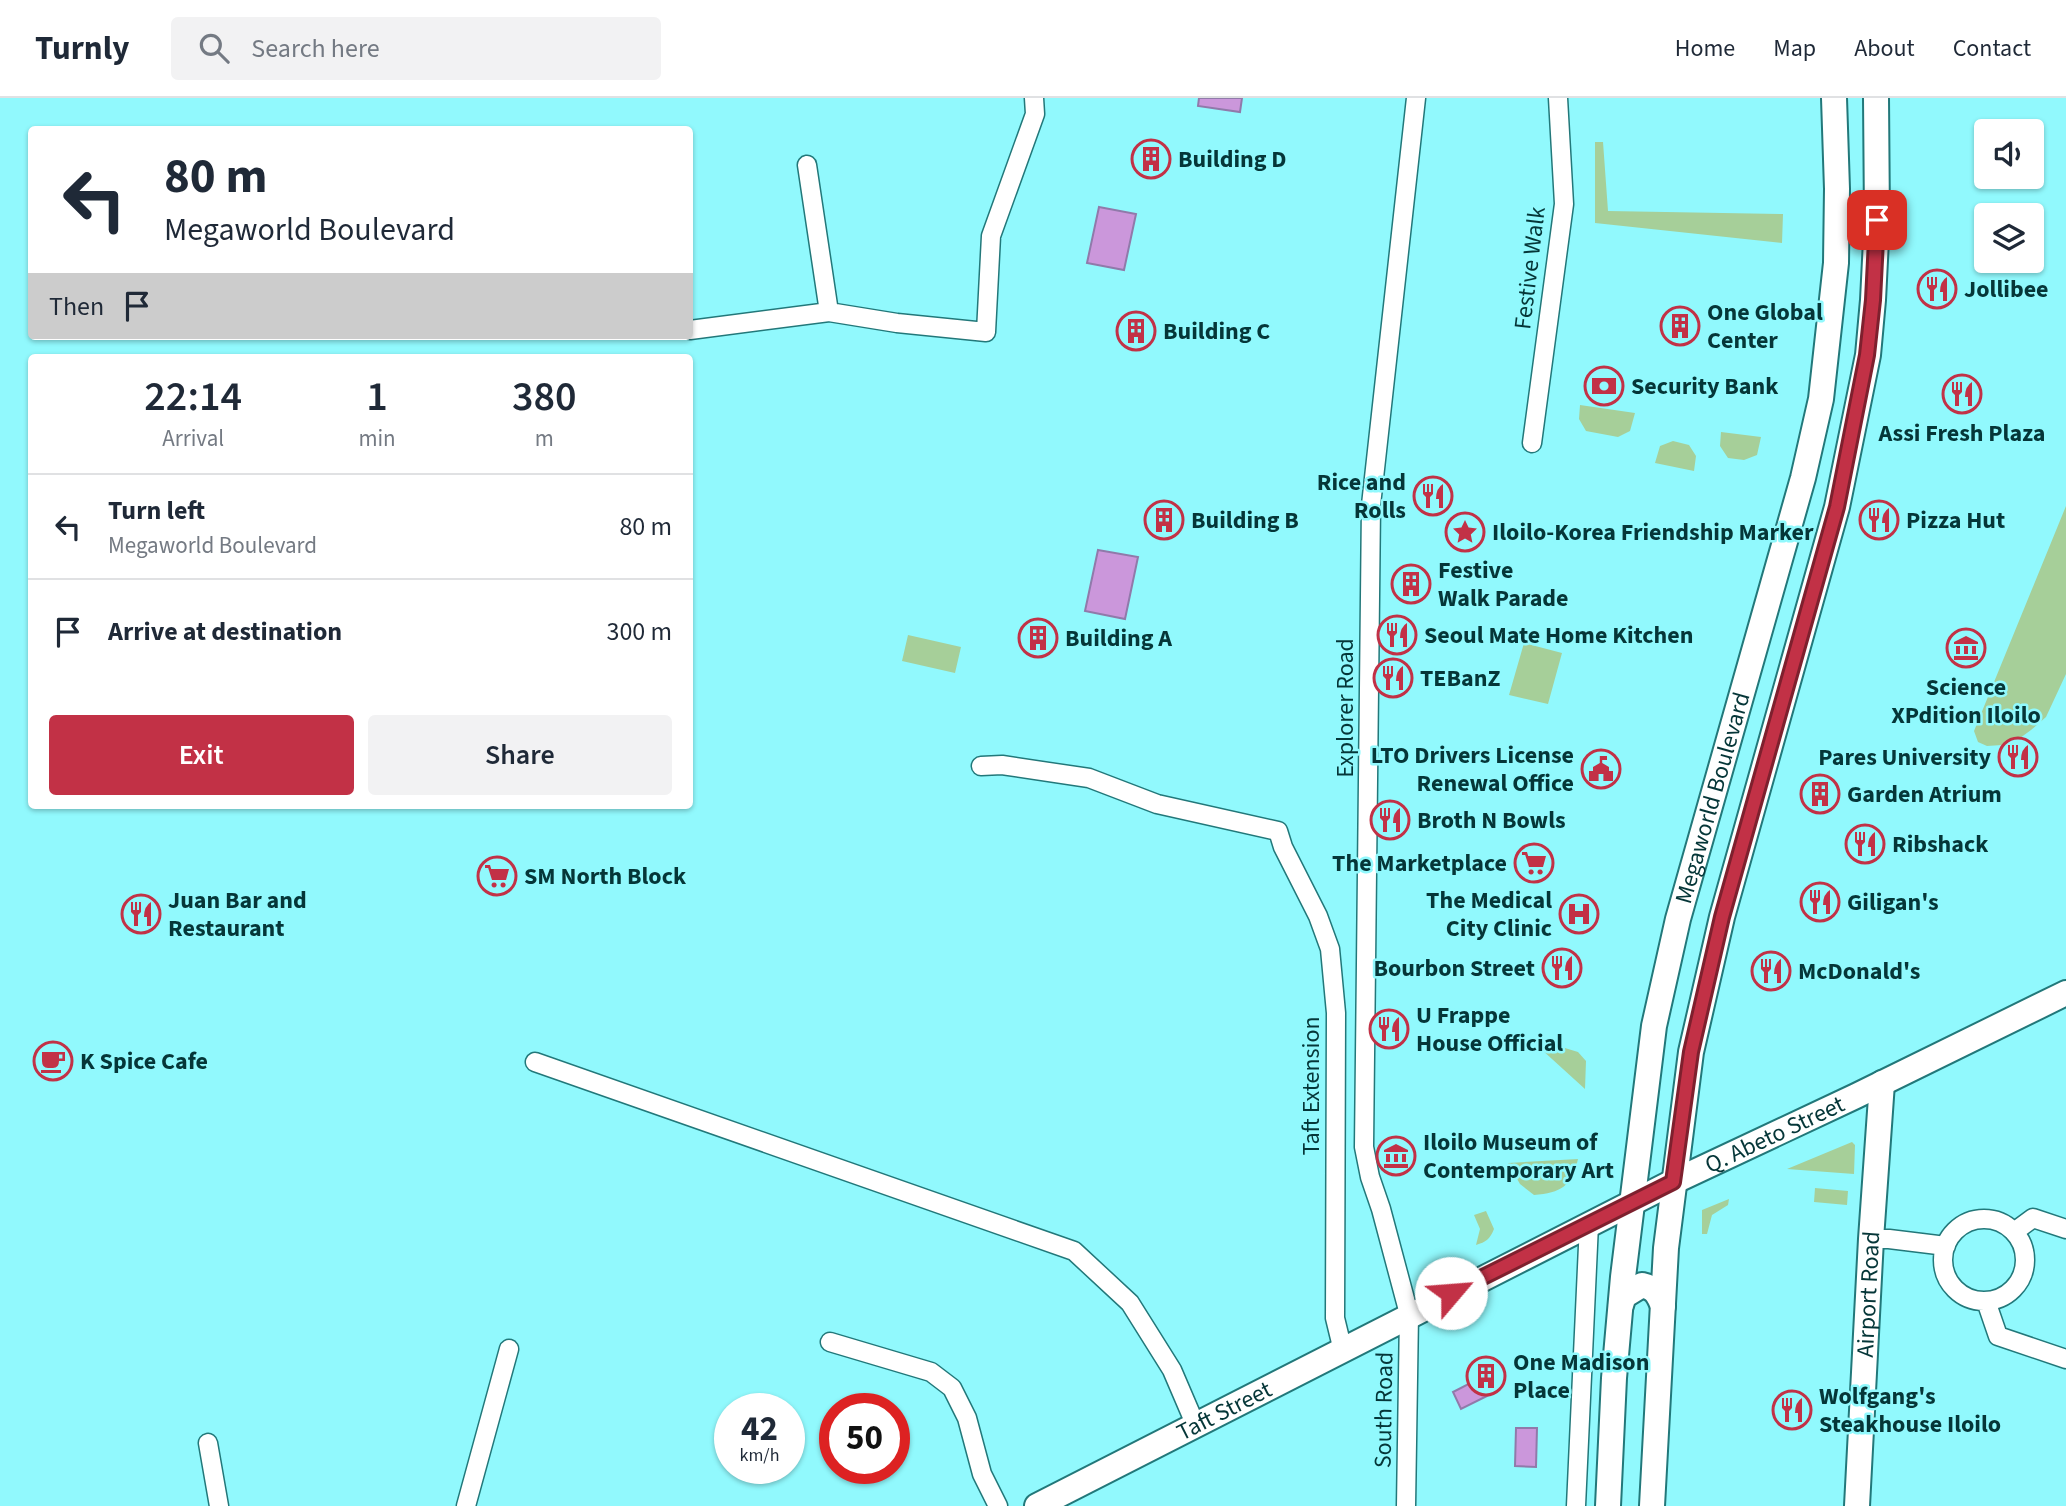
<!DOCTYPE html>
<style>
body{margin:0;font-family:"Source Sans 3",sans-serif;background:#f2f2f3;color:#1f2937;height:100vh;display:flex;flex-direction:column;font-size:26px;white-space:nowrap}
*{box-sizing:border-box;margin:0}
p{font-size:23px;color:#747a83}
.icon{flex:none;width:38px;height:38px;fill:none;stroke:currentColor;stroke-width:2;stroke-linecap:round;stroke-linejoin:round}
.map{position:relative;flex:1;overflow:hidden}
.sheet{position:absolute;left:28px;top:256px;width:665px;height:455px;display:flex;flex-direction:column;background:#fff;border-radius:7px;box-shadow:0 2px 5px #0004}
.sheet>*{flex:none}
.guide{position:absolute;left:28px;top:28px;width:665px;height:214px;border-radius:7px;box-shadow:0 2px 5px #0004;background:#fff;color:#1f2937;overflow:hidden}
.buttons{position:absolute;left:1974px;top:21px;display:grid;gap:14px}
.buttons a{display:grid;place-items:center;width:70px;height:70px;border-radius:7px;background:#fff;box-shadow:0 2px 5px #0004;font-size:35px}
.speed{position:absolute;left:714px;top:1295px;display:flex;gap:14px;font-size:35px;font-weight:700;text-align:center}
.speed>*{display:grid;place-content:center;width:91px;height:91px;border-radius:50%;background:#fff;box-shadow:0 2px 5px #0004;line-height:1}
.speed small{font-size:18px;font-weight:400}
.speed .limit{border:10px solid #d22;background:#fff;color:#111}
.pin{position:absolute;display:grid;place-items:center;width:60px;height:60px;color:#fff;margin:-30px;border-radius:14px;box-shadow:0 4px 10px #0006}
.me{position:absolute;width:77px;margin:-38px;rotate:63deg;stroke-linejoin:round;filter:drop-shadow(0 0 5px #0008)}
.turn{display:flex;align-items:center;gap:24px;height:147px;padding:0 21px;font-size:32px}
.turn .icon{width:91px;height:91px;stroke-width:2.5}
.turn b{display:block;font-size:49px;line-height:60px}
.then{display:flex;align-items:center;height:66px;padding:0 21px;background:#0003;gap:14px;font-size:26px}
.eta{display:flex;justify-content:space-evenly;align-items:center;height:119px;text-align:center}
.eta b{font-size:42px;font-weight:600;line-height:49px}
.primary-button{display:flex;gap:14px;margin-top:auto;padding:14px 21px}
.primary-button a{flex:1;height:80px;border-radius:7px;background:#c23146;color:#fff;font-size:28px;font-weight:600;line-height:80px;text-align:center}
.primary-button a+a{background:#f2f2f3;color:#1f2937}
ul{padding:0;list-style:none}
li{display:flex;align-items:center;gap:21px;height:105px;padding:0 21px;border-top:2px solid #e0e1e3}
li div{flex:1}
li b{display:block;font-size:26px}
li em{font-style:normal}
header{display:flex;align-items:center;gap:42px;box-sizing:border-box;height:98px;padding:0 35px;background:#fff;border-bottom:2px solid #e0e1e3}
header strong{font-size:33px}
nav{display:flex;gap:38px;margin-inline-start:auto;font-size:24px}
.search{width:490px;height:63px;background:#f2f2f3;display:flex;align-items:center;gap:18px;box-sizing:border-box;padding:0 24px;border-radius:7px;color:#747a83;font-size:26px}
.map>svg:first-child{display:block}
.green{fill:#a6cf99}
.water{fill:#cb97db;stroke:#907aaa;stroke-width:2}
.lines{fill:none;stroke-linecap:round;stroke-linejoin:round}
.street-casing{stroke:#22787a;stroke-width:21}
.secondary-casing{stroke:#22787a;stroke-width:28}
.street{stroke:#fff;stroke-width:18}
.secondary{stroke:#fff;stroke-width:24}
.route-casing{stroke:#7e202e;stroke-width:18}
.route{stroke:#c23146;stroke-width:12}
.labels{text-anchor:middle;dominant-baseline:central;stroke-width:5;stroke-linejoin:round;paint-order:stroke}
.poi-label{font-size:24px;font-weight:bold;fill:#053638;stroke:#91f9fd;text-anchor:start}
.street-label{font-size:24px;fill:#053638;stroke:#91f9fd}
</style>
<header>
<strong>Turnly</strong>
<div class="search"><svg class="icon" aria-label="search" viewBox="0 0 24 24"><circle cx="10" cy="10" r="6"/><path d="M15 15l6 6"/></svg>Search here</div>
<nav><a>Home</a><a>Map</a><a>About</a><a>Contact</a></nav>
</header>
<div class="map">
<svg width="2066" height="1408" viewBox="0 0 2066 1408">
<rect width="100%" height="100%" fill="#91f9fd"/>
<path class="green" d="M 1595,44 L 1603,44 L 1608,113 L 1783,116 L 1782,145 L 1595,125 Z
M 1580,307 L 1635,315 L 1630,333 L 1618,339 L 1586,333 L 1579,321 Z
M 1721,334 L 1761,339 L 1757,357 L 1744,362 L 1728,360 L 1720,348 Z
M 1673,343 L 1689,347 L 1696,358 L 1694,373 L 1655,365 L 1660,348 Z
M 2066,408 L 2066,576 L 2046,619 L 2031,632 L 2016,643 L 2002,647 L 1987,648 L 1978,644 L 1974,633 Z
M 908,537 L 961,549 L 955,575 L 902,563 Z
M 1524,545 L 1562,555 L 1548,606 L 1509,597 Z
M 1555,947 L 1578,954 L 1586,963 L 1585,991 L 1541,951 Z
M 1852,1044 L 1855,1047 L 1854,1076 L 1787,1071 Z
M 1578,1061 C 1572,1088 1561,1095 1534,1097 L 1520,1086 L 1508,1065 Z
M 1815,1090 L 1848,1093 L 1847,1107 L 1814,1104 Z
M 1729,1101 L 1728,1107 L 1712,1117 L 1707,1136 L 1702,1136 L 1702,1112 Z
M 1486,1113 L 1494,1131 C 1490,1141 1486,1144 1476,1147 L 1480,1131 L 1474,1117 Z"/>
<path class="water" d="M 1199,0 L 1242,0 L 1240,14 L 1198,8 Z
M 1099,109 L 1136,116 L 1124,172 L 1087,165 Z
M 1098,452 L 1138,459 L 1125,521 L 1085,513 Z
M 1482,1279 L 1491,1296 L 1461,1311 L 1453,1294 Z
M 1516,1330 L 1537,1330 L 1536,1369 L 1515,1368 Z"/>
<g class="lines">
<defs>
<path id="street" d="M 807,67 L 829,214
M 690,232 L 829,214 L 897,225 L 986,234 L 991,138 L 1035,16 L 1034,0
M 1532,345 L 1564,106 L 1558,0
M 981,668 L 1002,667 L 1089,680 L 1157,706 L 1278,733 L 1283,749 L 1318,818 L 1330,851 L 1336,915 L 1335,1220 L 1343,1253
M 535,964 L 1074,1153 L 1130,1205 L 1172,1272 L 1196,1328
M1943 1162a41 41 0 1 1 82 0a41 41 0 1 1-82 0Z
M 2014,1134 L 2033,1120 L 2066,1131
M 1871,1141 L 1889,1141 L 1946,1148
M 1986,1203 L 1998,1238 L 2066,1261
M 830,1244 L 931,1274 L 952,1290 L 967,1320 L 982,1376 L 998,1408
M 208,1345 L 219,1408
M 466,1408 L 509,1251
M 1406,1408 L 1409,1216 L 1381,1111 L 1370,1079 L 1364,1049 L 1371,407 L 1416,0
M 1576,1408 L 1589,1126"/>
<g id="secondary">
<path d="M 1621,1207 L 1624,1198 L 1642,1187 C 1655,1190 1658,1196 1663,1208"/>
<path id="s1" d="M 1037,1408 L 1673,1084 L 1856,998 L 2066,895"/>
<path id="s2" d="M 1608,1408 L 1614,1280 L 1623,1179 L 1654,928 L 1678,821 L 1803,380 L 1821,301 L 1836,165 L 1837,91 L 1834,0"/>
<path d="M 1652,1408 L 1666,1150 L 1691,954 L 1722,819 L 1837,409 L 1868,257 L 1873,202 L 1877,122 L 1876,0"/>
<path id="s3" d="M 1857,1408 L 1871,1141 L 1882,985"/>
</g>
</defs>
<use href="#street" class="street-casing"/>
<use href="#secondary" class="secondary-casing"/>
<use href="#street" class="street"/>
<use href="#secondary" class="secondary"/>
</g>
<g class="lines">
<defs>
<path id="route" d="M 1451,1195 L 1673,1084 L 1691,954 L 1722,819 L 1837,409 L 1867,257 L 1873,202 L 1877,122"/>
</defs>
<use href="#route" class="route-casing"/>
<use href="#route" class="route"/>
</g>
<defs>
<symbol id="building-ring" viewBox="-11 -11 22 22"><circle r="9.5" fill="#91f9fd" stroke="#c23146" stroke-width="1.5"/><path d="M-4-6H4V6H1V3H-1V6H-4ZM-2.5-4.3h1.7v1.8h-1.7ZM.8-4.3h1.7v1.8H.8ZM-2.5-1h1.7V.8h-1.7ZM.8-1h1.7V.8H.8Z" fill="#c23146"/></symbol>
<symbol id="restaurant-ring" viewBox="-11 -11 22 22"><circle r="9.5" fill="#91f9fd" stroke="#c23146" stroke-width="1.5"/><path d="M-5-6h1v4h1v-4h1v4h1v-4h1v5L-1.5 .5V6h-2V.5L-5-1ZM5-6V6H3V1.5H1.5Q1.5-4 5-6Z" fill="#c23146"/></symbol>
<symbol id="bank-ring" viewBox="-11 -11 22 22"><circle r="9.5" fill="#91f9fd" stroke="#c23146" stroke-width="1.5"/><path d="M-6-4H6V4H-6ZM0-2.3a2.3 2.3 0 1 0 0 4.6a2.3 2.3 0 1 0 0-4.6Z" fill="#c23146"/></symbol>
<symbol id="sight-ring" viewBox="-11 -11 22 22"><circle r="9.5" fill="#91f9fd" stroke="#c23146" stroke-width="1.5"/><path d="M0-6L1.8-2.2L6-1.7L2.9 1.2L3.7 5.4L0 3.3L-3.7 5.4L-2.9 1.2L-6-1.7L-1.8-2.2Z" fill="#c23146"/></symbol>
<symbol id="museum-ring" viewBox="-11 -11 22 22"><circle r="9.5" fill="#91f9fd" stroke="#c23146" stroke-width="1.5"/><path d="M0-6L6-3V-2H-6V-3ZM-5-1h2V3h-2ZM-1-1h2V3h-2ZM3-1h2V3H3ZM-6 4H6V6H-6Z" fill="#c23146"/></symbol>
<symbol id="civic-ring" viewBox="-11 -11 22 22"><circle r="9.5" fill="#91f9fd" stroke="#c23146" stroke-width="1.5"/><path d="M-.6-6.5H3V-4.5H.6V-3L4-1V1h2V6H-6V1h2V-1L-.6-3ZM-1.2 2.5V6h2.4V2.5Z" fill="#c23146"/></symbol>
<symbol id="supermarket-ring" viewBox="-11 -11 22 22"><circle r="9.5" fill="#91f9fd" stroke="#c23146" stroke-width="1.5"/><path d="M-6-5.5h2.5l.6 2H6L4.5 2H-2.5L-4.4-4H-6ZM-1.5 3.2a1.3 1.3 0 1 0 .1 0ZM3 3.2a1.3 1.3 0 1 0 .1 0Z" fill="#c23146"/></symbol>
<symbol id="hospital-ring" viewBox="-11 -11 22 22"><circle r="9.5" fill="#91f9fd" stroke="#c23146" stroke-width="1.5"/><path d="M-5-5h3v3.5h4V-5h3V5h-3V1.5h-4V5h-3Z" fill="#c23146"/></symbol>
<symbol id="cafe-ring" viewBox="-11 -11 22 22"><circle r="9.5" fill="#91f9fd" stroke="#c23146" stroke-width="1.5"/><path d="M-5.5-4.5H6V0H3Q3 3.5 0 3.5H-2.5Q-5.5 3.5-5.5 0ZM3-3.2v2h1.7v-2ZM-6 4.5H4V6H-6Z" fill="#c23146"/></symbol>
</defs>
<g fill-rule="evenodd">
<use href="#building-ring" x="1129" y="39" width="44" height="44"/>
<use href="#restaurant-ring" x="1915" y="169" width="44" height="44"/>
<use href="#building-ring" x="1658" y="206" width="44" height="44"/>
<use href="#building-ring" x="1114" y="211" width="44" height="44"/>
<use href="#bank-ring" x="1582" y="266" width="44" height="44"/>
<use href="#restaurant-ring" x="1940" y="274" width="44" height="44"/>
<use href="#restaurant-ring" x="1411" y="376" width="44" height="44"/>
<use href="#building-ring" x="1142" y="400" width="44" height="44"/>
<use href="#restaurant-ring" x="1857" y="400" width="44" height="44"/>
<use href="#sight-ring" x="1443" y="412" width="44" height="44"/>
<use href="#building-ring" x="1389" y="464" width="44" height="44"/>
<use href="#restaurant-ring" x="1375" y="515" width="44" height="44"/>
<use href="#building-ring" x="1016" y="518" width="44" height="44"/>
<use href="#museum-ring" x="1944" y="528" width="44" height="44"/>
<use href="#restaurant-ring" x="1371" y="558" width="44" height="44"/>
<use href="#restaurant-ring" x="1996" y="637" width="44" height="44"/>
<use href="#civic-ring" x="1579" y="649" width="44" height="44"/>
<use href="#building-ring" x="1798" y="674" width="44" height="44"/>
<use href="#restaurant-ring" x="1368" y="700" width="44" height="44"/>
<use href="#restaurant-ring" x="1843" y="724" width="44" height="44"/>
<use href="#supermarket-ring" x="1512" y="743" width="44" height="44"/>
<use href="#supermarket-ring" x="475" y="756" width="44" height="44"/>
<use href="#restaurant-ring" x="1798" y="782" width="44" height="44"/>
<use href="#restaurant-ring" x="119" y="794" width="44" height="44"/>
<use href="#hospital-ring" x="1557" y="794" width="44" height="44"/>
<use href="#restaurant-ring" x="1540" y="848" width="44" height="44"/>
<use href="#restaurant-ring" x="1749" y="851" width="44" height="44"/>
<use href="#restaurant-ring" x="1367" y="909" width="44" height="44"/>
<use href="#cafe-ring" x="31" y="941" width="44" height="44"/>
<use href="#museum-ring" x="1374" y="1036" width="44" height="44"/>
<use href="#building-ring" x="1464" y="1256" width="44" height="44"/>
<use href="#restaurant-ring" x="1770" y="1290" width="44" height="44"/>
</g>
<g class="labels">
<g class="poi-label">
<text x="1178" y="61">Building D</text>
<text x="1964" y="191">Jollibee</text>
<text x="1707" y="214">One Global<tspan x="1707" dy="28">Center</tspan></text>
<text x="1163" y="233">Building C</text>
<text x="1631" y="288">Security Bank</text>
<text x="1962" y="335" text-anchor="middle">Assi Fresh Plaza</text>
<text x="1406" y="384" text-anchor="end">Rice and<tspan x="1406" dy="28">Rolls</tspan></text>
<text x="1191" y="422">Building B</text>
<text x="1906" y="422">Pizza Hut</text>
<text x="1492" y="434">Iloilo-Korea Friendship Marker</text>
<text x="1438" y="472">Festive<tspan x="1438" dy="28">Walk Parade</tspan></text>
<text x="1424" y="537">Seoul Mate Home Kitchen</text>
<text x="1065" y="540">Building A</text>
<text x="1420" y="580">TEBanZ</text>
<text x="1966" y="589" text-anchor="middle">Science<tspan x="1966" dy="28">XPdition Iloilo</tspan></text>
<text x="1574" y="657" text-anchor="end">LTO Drivers License<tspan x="1574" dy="28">Renewal Office</tspan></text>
<text x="1991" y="659" text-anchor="end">Pares University</text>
<text x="1847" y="696">Garden Atrium</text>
<text x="1417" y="722">Broth N Bowls</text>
<text x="1892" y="746">Ribshack</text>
<text x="1507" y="765" text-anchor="end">The Marketplace</text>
<text x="524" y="778">SM North Block</text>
<text x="168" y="802">Juan Bar and<tspan x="168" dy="28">Restaurant</tspan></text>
<text x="1552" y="802" text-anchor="end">The Medical<tspan x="1552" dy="28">City Clinic</tspan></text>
<text x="1847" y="804">Giligan's</text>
<text x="1535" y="870" text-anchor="end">Bourbon Street</text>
<text x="1798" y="873">McDonald's</text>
<text x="1416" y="917">U Frappe<tspan x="1416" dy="28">House Official</tspan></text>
<text x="80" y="963">K Spice Cafe</text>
<text x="1423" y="1044">Iloilo Museum of<tspan x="1423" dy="28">Contemporary Art</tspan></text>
<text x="1513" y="1264">One Madison<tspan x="1513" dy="28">Place</tspan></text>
<text x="1819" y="1298">Wolfgang's<tspan x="1819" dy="28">Steakhouse Iloilo</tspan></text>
</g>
<g class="street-label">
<text transform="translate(1530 170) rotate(-83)">Festive Walk</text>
<text transform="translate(1345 610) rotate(-90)">Explorer Road</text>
<text stroke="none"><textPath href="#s2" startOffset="718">Megaworld Boulevard</textPath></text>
<text transform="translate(1311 988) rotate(-90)">Taft Extension</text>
<text stroke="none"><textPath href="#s1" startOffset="826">Q. Abeto Street</textPath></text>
<text stroke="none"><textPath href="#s3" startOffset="212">Airport Road</textPath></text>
<text transform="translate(1384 1312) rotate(-89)">South Road</text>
<text stroke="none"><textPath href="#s1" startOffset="210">Taft Street</textPath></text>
</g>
</g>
</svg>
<div class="buttons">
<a><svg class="icon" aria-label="sound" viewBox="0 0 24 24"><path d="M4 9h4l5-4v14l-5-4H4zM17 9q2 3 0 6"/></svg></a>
<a><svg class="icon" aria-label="layers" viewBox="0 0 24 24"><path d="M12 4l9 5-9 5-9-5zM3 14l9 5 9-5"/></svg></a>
</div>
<div class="speed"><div>42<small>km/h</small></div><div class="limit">50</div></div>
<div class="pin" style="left:1877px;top:122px;background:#d93025"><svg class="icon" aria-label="arrive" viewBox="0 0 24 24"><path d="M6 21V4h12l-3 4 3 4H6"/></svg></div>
<svg class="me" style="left:1451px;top:1195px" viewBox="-20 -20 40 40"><circle r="19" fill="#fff"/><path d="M0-13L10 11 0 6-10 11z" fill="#c23146"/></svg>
<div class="guide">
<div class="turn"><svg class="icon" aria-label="left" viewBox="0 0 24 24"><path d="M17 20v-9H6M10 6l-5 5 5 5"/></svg><div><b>80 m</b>Megaworld Boulevard</div></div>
<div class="then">Then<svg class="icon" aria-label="arrive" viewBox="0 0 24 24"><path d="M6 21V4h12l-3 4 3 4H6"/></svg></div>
</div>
<section class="sheet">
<div class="eta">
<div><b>22:14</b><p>Arrival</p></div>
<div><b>1</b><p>min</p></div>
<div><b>380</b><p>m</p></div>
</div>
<ul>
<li><svg class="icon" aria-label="left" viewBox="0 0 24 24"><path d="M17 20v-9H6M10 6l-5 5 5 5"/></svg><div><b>Turn left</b><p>Megaworld Boulevard</p></div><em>80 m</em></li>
<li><svg class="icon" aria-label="arrive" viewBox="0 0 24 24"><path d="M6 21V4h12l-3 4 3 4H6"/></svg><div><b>Arrive at destination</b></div><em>300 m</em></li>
</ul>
<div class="primary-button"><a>Exit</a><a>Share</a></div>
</section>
</div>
